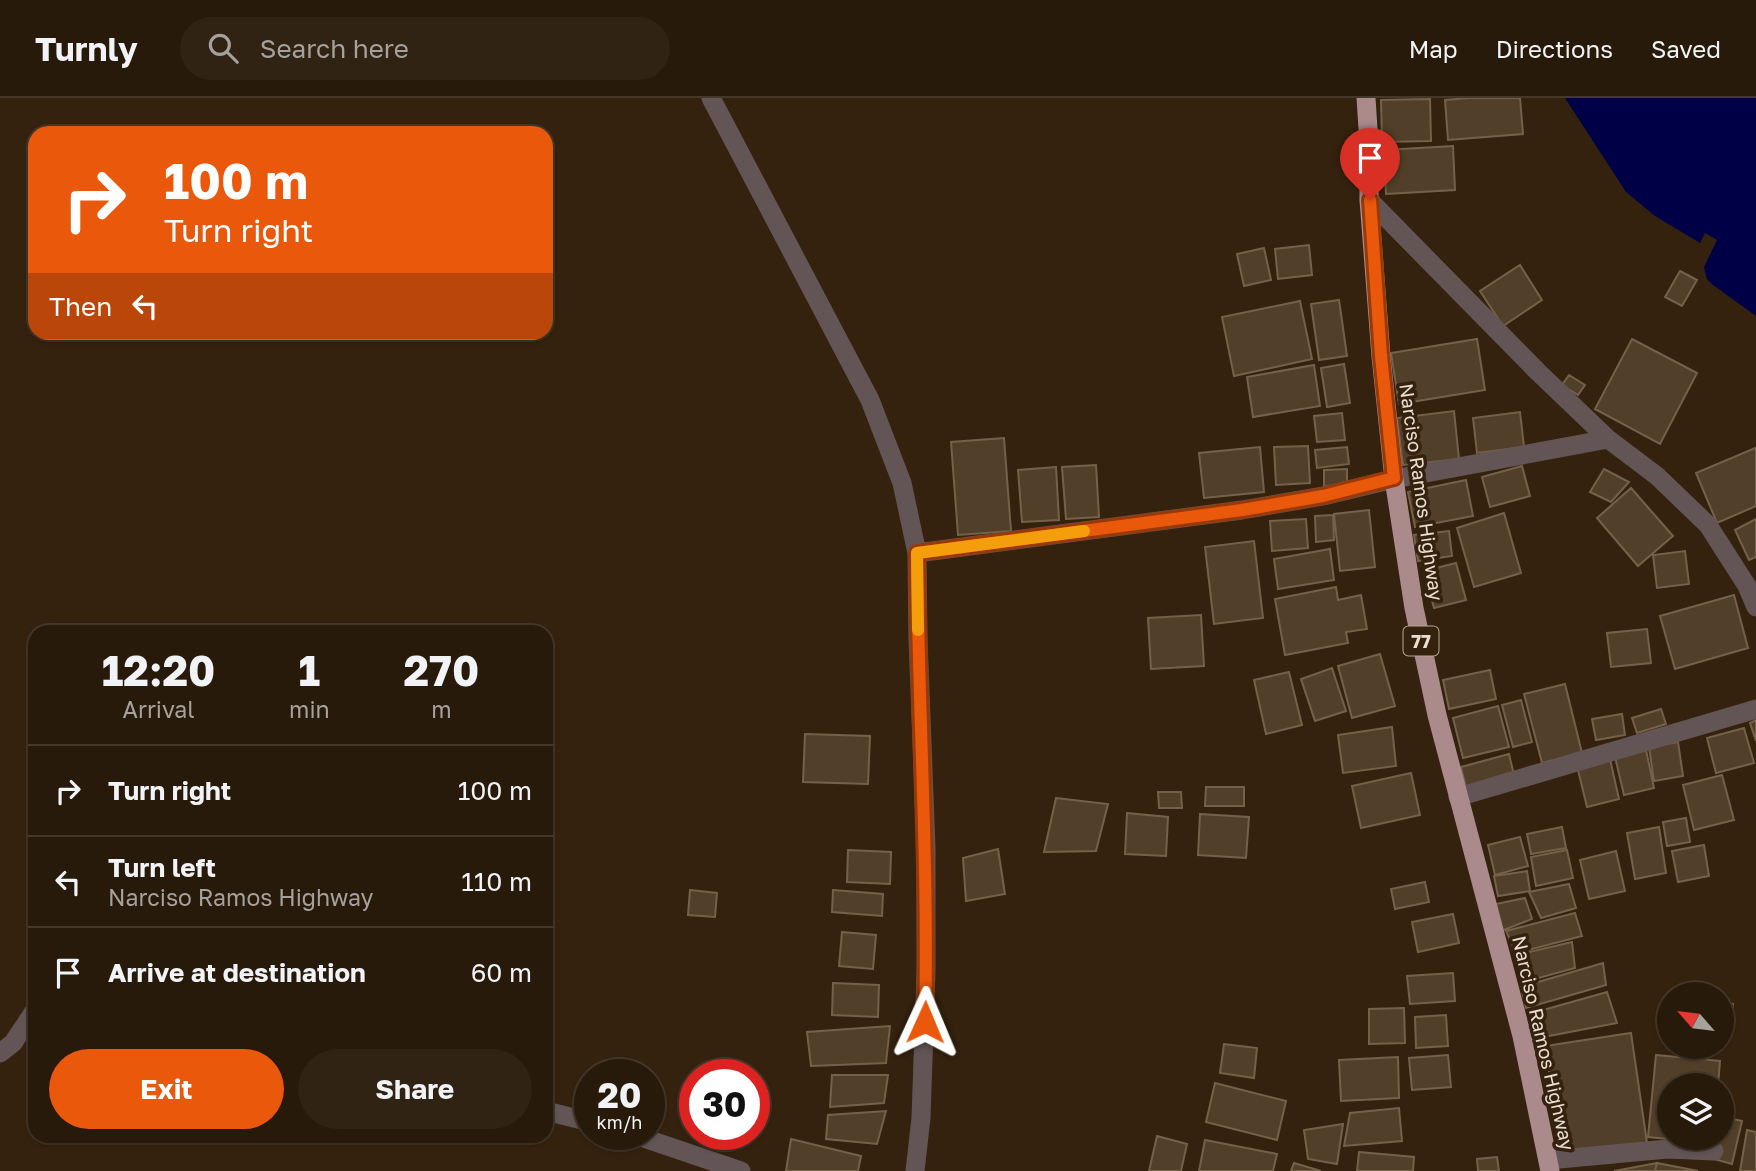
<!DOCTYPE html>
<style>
body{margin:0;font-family:"Golos Text",sans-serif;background:#302313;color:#f1f3f6;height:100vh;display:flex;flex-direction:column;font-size:26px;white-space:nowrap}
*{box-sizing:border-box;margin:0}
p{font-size:23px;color:#a5a19c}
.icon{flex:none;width:38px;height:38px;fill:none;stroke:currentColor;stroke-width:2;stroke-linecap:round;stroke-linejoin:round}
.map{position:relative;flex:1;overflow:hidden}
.panel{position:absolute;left:28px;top:527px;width:525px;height:518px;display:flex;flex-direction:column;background:#281a0a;border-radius:21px;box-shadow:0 2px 5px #0004,0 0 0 2px #44382b}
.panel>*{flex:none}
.guide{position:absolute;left:28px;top:28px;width:525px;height:214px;border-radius:21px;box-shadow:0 2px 5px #0004,0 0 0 2px #44382b;background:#ea580c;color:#fff;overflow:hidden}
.needle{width:46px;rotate:298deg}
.controls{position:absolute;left:1657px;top:884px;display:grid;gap:14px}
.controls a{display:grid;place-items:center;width:77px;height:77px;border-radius:50%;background:#281a0a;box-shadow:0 2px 5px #0004,0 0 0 2px #44382b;font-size:35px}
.speed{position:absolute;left:574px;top:961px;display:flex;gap:14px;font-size:35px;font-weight:700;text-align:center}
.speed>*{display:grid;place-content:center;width:91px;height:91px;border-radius:50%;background:#281a0a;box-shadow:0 2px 5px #0004,0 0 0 2px #44382b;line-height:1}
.speed small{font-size:18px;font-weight:400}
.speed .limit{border:10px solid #d22;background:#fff;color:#111}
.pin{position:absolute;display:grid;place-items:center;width:60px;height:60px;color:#fff;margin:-72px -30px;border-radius:50% 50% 50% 0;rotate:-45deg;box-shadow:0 0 7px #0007}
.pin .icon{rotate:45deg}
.me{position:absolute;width:77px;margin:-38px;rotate:1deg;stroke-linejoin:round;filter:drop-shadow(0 0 5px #0008)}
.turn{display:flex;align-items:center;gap:24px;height:147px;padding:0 21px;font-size:32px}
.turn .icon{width:91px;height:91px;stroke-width:2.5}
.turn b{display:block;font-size:49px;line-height:60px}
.then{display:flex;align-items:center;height:66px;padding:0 21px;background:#0003;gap:14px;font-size:26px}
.eta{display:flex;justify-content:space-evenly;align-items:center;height:119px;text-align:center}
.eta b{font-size:42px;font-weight:700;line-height:49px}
.button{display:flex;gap:14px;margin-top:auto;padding:14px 21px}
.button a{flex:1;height:80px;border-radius:42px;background:#ea580c;color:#fff;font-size:28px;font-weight:700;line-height:80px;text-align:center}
.button a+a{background:#302313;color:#f1f3f6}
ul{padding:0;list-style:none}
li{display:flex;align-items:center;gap:21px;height:91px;padding:0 21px;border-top:2px solid #44382b}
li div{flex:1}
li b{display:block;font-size:26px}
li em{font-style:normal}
header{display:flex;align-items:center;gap:42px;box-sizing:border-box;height:98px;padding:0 35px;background:#281a0a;border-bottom:2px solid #44382b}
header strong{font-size:33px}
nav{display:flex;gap:38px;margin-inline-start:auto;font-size:24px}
.search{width:490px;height:63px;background:#302313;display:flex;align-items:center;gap:18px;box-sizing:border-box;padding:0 24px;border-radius:38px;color:#a5a19c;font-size:26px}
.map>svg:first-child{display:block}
.water{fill:#000046}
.building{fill:#523f29;stroke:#756149;stroke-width:2}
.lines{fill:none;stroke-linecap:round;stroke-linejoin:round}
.minor{stroke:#635556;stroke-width:19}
.trunk{stroke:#ab8a8c;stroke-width:19}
.route-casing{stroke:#983908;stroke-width:18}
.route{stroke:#ea580c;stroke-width:12}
.slow{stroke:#f59e0b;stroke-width:12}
.labels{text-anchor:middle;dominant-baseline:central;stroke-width:7;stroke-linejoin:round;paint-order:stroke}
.shield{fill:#35220e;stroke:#b4a696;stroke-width:2}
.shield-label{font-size:18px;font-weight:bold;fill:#eaded1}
.street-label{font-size:19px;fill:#eaded1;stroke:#35220e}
</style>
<header>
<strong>Turnly</strong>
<div class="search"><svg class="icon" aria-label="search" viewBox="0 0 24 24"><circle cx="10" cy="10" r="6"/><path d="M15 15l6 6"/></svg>Search here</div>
<nav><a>Map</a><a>Directions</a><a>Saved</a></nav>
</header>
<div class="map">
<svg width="1756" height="1073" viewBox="0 0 1756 1073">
<rect width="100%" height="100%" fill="#35220e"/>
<path class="water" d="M 1565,0 L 1756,0 L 1756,218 L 1713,187 L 1707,181 L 1704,169 L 1717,142 L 1705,135 L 1700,145 L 1655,118 L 1626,94 Z"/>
<path class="building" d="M 1469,0 L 1520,0 L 1523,36 L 1448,42 L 1445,2 Z
M 1430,1 L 1431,43 L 1382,44 L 1381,2 Z
M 1453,48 L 1455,92 L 1386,96 L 1384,52 Z
M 1309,147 L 1312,177 L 1278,181 L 1275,151 Z
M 1264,150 L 1271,182 L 1244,188 L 1237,156 Z
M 1520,167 L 1542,202 L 1503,228 L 1480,193 Z
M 1680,173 L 1697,182 L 1682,208 L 1665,199 Z
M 1339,202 L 1347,258 L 1319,262 L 1311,206 Z
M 1300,203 L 1312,261 L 1234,278 L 1222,219 Z
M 1477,241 L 1485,292 L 1399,306 L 1391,255 Z
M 1632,241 L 1697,275 L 1660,346 L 1595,311 Z
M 1344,266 L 1350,305 L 1327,309 L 1321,270 Z
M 1314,267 L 1320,308 L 1253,319 L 1247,279 Z
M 1569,277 L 1585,287 L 1578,297 L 1562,287 Z
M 1454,313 L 1459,361 L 1403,367 L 1397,320 Z
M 1520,314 L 1524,349 L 1477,355 L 1473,320 Z
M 1342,315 L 1345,342 L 1317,344 L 1314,318 Z
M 1004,340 L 1011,433 L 958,437 L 951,344 Z
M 1308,348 L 1310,385 L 1276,387 L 1274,349 Z
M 1260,349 L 1264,394 L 1204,400 L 1199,355 Z
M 1347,349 L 1349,366 L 1317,370 L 1315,352 Z
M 1755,350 L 1756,353 L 1756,408 L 1717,425 L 1696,375 Z
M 1096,367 L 1099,419 L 1066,421 L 1062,369 Z
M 1522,368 L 1530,398 L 1490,409 L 1482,379 Z
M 1056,369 L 1059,422 L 1022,424 L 1018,372 Z
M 1347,371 L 1347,387 L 1324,388 L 1324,372 Z
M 1604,371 L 1629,384 L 1611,404 L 1590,394 Z
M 1466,382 L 1473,418 L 1415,429 L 1408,394 Z
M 1631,390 L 1673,438 L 1638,468 L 1597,420 Z
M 1369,412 L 1375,469 L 1340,473 L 1334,416 Z
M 1504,415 L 1521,475 L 1474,489 L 1457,430 Z
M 1333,417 L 1334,442 L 1316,444 L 1315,418 Z
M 1306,421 L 1308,450 L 1272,453 L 1270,423 Z
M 1756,421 L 1756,459 L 1749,462 L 1735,432 Z
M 1449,433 L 1452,458 L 1418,463 L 1414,437 Z
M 1254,443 L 1263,520 L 1214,526 L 1205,449 Z
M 1330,451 L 1334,482 L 1278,491 L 1274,461 Z
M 1685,453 L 1689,486 L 1657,490 L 1653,457 Z
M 1456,465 L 1466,502 L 1434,510 L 1424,473 Z
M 1336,489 L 1338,502 L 1361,497 L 1367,531 L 1346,534 L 1348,545 L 1285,557 L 1275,501 Z
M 1734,497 L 1748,550 L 1675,571 L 1660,518 Z
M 1201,517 L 1204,568 L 1151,571 L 1148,520 Z
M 1647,531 L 1651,565 L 1611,569 L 1607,535 Z
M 1380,556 L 1395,608 L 1352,620 L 1338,568 Z
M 1332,570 L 1346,613 L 1315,623 L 1301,581 Z
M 1490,572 L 1496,601 L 1449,611 L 1443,582 Z
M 1289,574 L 1302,627 L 1266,636 L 1254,582 Z
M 1565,586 L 1582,655 L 1542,665 L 1524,596 Z
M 1521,602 L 1532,644 L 1513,649 L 1502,607 Z
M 1498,608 L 1509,649 L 1463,660 L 1453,620 Z
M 1661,611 L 1666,626 L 1637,635 L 1632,620 Z
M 1622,616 L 1625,637 L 1596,642 L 1592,621 Z
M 1756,622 L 1756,643 L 1750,625 Z
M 1392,629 L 1396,668 L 1343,675 L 1338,637 Z
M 1744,630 L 1754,665 L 1716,675 L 1707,640 Z
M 805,636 L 870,638 L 868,686 L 803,684 Z
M 1678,644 L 1683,678 L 1654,683 L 1649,649 Z
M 1646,652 L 1654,690 L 1624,697 L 1615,659 Z
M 1509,656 L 1514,677 L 1466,690 L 1461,669 Z
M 1610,661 L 1619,701 L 1587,709 L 1577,668 Z
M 1411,675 L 1420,717 L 1361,730 L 1352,688 Z
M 1722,677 L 1734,722 L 1694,732 L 1683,687 Z
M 1206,689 L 1244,689 L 1244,708 L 1205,708 Z
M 1158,694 L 1181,694 L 1182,710 L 1159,710 Z
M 1056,700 L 1108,706 L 1096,753 L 1044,754 Z
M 1127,715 L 1168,719 L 1166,758 L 1125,756 Z
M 1200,716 L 1249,719 L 1246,760 L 1198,757 Z
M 1686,720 L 1690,744 L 1667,748 L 1663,724 Z
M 1562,729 L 1566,750 L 1531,756 L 1527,736 Z
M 1659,729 L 1666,775 L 1635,781 L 1627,735 Z
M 1520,739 L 1528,768 L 1495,777 L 1488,747 Z
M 1704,747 L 1709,778 L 1678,784 L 1672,753 Z
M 998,751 L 1005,796 L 966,803 L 963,760 Z
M 848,752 L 891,754 L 890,786 L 847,784 Z
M 1567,752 L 1573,780 L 1536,788 L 1531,759 Z
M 1616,753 L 1625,793 L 1589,801 L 1580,762 Z
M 1527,773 L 1530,793 L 1498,798 L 1494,778 Z
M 1425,784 L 1429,804 L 1395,811 L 1391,791 Z
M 1569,786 L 1576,810 L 1541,820 L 1529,794 Z
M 690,792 L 717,795 L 715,819 L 688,817 Z
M 833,792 L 883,796 L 882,818 L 832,814 Z
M 1525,800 L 1532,821 L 1501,833 L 1496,806 Z
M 1575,815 L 1582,838 L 1516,855 L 1506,833 Z
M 1453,816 L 1459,845 L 1418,854 L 1412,824 Z
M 842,834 L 876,837 L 873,871 L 839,868 Z
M 1572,844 L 1575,870 L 1524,884 L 1521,856 Z
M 1603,865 L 1606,887 L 1526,910 L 1521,889 Z
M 1453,875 L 1455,903 L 1410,906 L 1407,878 Z
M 833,885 L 879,887 L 878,919 L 832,917 Z
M 1607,894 L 1617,925 L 1533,941 L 1529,916 Z
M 1722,905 L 1733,906 L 1730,938 L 1722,937 Z
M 1404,910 L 1405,945 L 1369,946 L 1369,911 Z
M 1446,917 L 1448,948 L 1416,950 L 1415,919 Z
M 890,928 L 886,965 L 811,968 L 807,934 Z
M 1631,935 L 1647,1045 L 1562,1058 L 1545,948 Z
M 1224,946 L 1257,950 L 1254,980 L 1220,975 Z
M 1448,957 L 1451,989 L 1412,992 L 1409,960 Z
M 1656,957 L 1720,963 L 1718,987 L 1670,987 L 1670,1040 L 1713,1040 L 1712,1045 L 1648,1039 Z
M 1398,959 L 1399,1000 L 1341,1003 L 1339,962 Z
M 832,977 L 888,977 L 884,1005 L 830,1009 Z
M 1215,985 L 1286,1003 L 1277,1042 L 1206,1024 Z
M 1399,1010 L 1402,1043 L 1344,1048 L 1350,1015 Z
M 886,1013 L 877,1046 L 826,1041 L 828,1017 Z
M 1724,1019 L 1742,1023 L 1732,1066 L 1714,1061 L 1719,1040 L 1722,1040 L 1722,1028 Z
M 1343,1026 L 1337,1066 L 1308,1061 L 1304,1032 Z
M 1747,1032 L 1756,1034 L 1756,1073 L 1740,1073 Z
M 1157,1038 L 1187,1046 L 1181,1073 L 1149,1073 Z
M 791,1041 L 861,1058 L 858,1073 L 786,1073 Z
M 1205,1042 L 1277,1056 L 1273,1073 L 1199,1073 Z
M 1359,1054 L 1414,1059 L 1413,1073 L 1357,1073 Z
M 1497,1059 L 1499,1073 L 1478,1073 L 1477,1061 Z
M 1294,1065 L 1321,1073 L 1291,1073 Z
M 1657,1065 L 1698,1073 L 1655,1073 Z
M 1657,1065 L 1655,1073 L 1614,1073 Z"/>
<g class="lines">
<path class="minor" d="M 711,0 L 870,302 L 902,385 L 917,455 L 918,541 L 926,750 L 926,874 L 921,1020 L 915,1073
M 1369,102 L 1537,273 L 1608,341 L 1657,378 L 1708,427 L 1747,488 L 1756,509
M 917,455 L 1242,412 L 1323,398 L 1394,381 L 1608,341
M 1458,699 L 1756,611
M 0,955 L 13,945 L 35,912
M 546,1013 L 590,1024
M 632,1036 L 741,1073
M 1548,1062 L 1668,1051 L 1714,1053"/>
<path class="trunk" d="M 1366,0 L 1369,46 L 1369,102 L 1381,258 L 1394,381 L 1414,510 L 1437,617 L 1522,938 L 1550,1073"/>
</g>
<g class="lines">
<defs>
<path id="route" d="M 925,924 C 929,767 918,611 917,455 L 1242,412 L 1323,398 L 1394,380 L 1381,258 L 1370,102"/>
</defs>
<use href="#route" class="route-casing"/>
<use href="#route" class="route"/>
<path class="slow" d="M 918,532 L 917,455 L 1084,433"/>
</g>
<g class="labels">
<rect class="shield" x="1403.5" y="528.5" width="35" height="29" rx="5"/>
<g class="shield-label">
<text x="1421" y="543">77</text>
</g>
<g class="street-label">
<text transform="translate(1422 394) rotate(82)">Narciso Ramos Highway</text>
<text transform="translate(1544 945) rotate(77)">Narciso Ramos Highway</text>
</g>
</g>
</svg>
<div class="controls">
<a><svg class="needle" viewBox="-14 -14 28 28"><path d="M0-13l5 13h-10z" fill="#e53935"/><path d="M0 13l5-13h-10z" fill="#a5a19c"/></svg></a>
<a><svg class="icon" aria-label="layers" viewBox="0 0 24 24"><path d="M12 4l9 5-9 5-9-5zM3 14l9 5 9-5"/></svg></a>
</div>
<div class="speed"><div>20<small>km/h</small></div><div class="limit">30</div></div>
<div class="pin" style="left:1370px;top:102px;background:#d93025"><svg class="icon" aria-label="arrive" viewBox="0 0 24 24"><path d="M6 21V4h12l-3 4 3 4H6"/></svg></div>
<svg class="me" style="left:925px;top:924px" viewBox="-20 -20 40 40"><path d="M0-17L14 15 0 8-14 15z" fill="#ea580c" stroke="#fff" stroke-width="4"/></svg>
<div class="guide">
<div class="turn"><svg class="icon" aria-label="right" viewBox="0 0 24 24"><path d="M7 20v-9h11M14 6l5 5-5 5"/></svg><div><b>100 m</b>Turn right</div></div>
<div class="then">Then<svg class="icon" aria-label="left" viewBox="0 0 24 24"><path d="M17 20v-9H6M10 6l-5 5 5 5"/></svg></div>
</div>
<section class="panel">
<div class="eta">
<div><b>12:20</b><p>Arrival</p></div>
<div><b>1</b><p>min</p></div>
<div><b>270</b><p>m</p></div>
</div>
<ul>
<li><svg class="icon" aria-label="right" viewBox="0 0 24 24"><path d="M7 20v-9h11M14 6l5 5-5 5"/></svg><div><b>Turn right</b></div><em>100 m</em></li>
<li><svg class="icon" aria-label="left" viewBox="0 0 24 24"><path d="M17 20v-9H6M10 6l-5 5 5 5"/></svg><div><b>Turn left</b><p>Narciso Ramos Highway</p></div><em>110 m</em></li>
<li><svg class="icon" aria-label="arrive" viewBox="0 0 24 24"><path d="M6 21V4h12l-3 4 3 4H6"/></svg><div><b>Arrive at destination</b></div><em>60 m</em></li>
</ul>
<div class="button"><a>Exit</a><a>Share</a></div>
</section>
</div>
